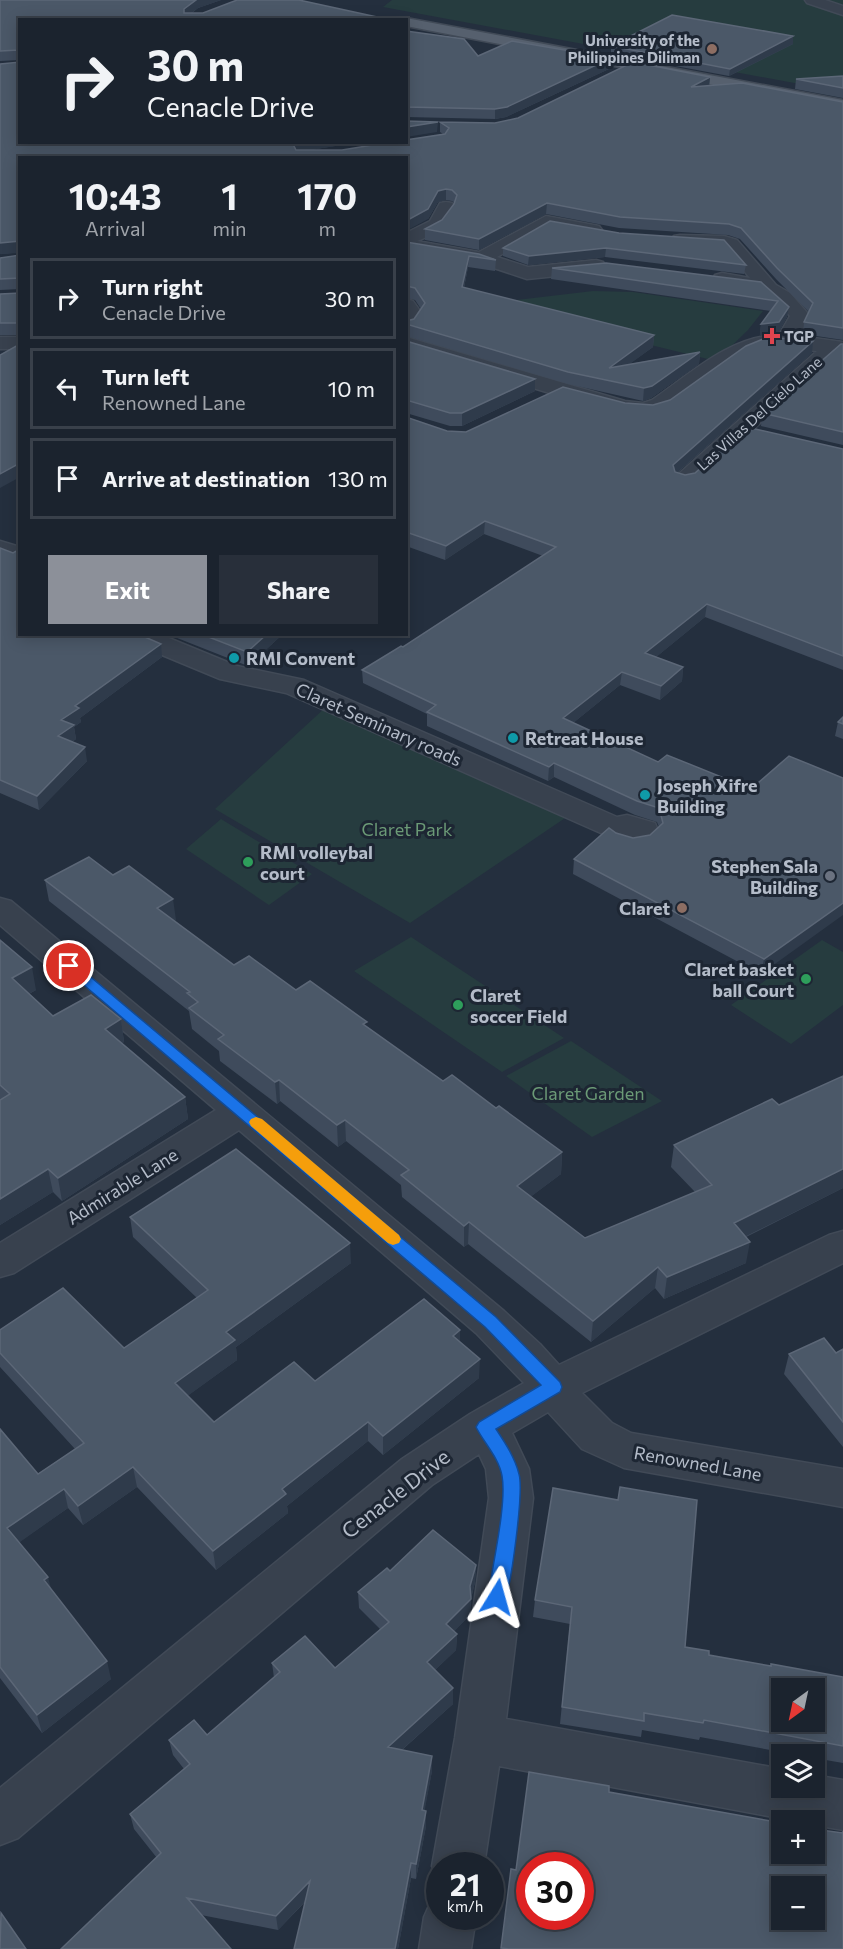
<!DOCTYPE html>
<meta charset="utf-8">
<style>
body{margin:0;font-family:Commissioner,sans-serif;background:#282f3a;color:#f1f3f6;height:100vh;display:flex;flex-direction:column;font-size:22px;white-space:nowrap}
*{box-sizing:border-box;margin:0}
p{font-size:20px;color:#a0a4aa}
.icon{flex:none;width:33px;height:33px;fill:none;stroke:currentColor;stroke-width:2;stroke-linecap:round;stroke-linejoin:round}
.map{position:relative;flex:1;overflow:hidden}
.side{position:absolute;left:18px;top:156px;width:390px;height:480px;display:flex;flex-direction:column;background:#1b232e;border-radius:0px;box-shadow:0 3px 15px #0003,0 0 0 2px #39404a}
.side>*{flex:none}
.top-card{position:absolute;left:18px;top:18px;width:390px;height:126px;border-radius:0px;box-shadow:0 3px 15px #0003,0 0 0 2px #39404a;background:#1b232e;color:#f1f3f6;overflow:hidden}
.needle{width:39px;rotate:213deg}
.buttons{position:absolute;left:771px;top:1678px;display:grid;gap:12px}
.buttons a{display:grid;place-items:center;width:54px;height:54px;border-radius:0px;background:#1b232e;box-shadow:0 3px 15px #0003,0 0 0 2px #39404a;font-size:30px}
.speed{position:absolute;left:426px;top:1852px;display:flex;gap:12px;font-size:30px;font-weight:700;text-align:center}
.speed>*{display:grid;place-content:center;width:78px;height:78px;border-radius:50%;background:#1b232e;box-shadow:0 3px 15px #0003,0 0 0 2px #39404a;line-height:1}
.speed small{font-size:15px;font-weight:400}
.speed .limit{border:9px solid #d22;background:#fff;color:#111}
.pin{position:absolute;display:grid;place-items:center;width:51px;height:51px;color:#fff;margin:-26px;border:3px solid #fff;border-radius:50%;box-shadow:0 2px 6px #0007}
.me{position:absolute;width:66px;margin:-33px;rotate:8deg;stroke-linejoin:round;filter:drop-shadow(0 0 4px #0008)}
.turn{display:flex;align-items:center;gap:21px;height:126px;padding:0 30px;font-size:27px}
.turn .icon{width:78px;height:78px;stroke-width:2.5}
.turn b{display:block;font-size:42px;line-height:51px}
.eta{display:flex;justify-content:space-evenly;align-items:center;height:102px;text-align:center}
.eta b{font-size:36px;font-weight:700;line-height:42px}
.button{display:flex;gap:12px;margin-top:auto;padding:12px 30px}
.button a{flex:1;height:69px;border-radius:0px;background:#8c9099;color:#fff;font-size:24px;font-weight:700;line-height:69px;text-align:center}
.button a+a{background:#282f3a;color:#f1f3f6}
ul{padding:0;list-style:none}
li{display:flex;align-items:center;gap:18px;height:81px;margin:0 12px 9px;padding:0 18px;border:3px solid #39404a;border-radius:0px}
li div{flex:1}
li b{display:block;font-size:22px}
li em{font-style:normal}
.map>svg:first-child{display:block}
.green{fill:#263c3f}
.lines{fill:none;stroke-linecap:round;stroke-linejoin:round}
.minor-casing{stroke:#414a57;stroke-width:3}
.major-casing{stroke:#414a57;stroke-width:3}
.minor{fill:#38414e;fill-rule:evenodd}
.major{fill:#56606e;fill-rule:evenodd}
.wall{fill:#3f4b5c}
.shaded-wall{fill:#2f3b4b}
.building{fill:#4b5868;stroke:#5c6777;stroke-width:1.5;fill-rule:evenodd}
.route{fill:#1a73e8;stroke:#114b97;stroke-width:1.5}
.slow{fill:#f59e0b}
.education-dot{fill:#8d6e63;stroke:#1d2633;stroke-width:2}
.health-dot{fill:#e0444e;stroke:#1d2633;stroke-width:2}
.culture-dot{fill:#0f9aa8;stroke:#1d2633;stroke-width:2}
.leisure-dot{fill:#2e9e5b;stroke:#1d2633;stroke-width:2}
.worship-dot{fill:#6b7280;stroke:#1d2633;stroke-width:2}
.labels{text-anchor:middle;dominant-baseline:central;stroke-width:6;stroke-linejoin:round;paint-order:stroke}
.far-poi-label{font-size:15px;font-weight:bold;fill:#b4bcc9;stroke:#1d2633;text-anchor:end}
.far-street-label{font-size:15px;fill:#b4bcc9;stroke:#1d2633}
.poi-label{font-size:18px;font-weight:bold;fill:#b4bcc9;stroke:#1d2633;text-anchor:start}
.street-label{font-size:18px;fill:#b4bcc9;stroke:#1d2633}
.park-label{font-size:18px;fill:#6b9a76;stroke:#1d2633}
.near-street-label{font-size:21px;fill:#b4bcc9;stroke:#1d2633}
</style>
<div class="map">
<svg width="843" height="1949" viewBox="0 0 843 1949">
<rect width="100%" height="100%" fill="#242f3e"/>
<path class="green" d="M 392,0 L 843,0 L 843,92 L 383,7 Z
M 593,291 L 633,292 L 763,311 L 748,330 L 716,361 L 483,304 Z
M 326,707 L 571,814 L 410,923 L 215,809 Z
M 221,819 L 312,874 L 269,905 L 186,849 Z
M 411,937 L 564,1038 L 502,1072 L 354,971 Z
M 822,940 L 843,952 L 843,1005 L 791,1044 L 731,1005 Z
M 571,1041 L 662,1101 L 592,1137 L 506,1076 Z"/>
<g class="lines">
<defs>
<path id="minor" d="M 805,0 L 825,0 L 843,6 L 843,15 L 807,3 Z
M 446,202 L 452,203 L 455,207 C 448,227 436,234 417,241 L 479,252 L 546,216 L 599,226 L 602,230 L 599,234 L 593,235 L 549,227 L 497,257 L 528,267 L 596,260 L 603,262 L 605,266 L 603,270 L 596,272 L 527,279 L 479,263 L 406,251 L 406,233 L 430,221 L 440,203 Z
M 680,235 L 724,236 L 737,240 L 776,285 L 790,293 L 810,316 L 799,336 L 843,342 L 843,354 L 838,353 L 692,484 L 684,486 L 676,484 L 673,479 L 817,351 L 766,347 L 743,356 L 668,410 L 644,416 L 553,394 L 406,350 L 406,337 L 625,401 L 643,403 L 652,400 C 690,374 731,335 779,335 L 790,316 C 767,288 747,291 715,283 L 713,279 L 715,275 L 722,273 L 750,278 L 725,248 L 674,244 L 671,240 L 674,236 Z
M 406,299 L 413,301 L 423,315 L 413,329 L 406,331 Z
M 0,337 L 20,337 L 20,349 L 0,349 Z
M 0,541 L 20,547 L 20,562 L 0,556 Z
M 122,634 L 159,634 L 237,666 L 304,680 L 617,817 L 627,815 L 655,823 L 660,836 C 646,857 617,853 603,834 L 286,693 L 220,679 L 126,640 Z
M 0,898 L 11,901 L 504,1311 L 540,1344 L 559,1365 L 829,1235 L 843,1231 L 843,1263 L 582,1393 L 612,1423 L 631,1433 L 843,1469 L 843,1507 L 624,1468 L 582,1449 L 548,1412 L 512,1433 L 529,1469 L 533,1498 L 506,1719 L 782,1769 L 782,1788 L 814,1788 L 814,1775 L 843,1780 L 843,1830 L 814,1825 L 814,1821 L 795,1821 L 499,1766 L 484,1866 L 440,1866 L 440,1883 L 432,1866 L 455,1738 L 489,1498 L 486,1469 L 479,1454 L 432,1485 L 18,1838 L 0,1845 L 0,1788 L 402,1459 L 470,1414 L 524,1383 L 476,1333 L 239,1130 L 14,1273 L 0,1277 L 0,1243 L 216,1110 L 0,925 Z
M 440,1895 L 440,1917 L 476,1917 L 471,1949 L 419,1949 L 424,1917 L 432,1899 Z"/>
<path id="major" d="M 406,18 L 843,100 L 843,110 L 406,26 L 406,20 L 401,20 Z"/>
</defs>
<use href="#minor" class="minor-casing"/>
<use href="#major" class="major-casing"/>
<use href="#minor" class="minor"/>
<use href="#major" class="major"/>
</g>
<path class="wall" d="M 0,0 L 221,0 L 198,8 L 192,13 L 20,20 L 20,60 L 0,61 Z
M 406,31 L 478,56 L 611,68 L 506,117 L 495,119 L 406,117 Z
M 793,44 L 729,76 L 611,54 L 611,46 Z
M 0,64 L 20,142 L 361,142 L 309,150 L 342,150 L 443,134 L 440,132 L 440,122 L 495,123 L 710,77 L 709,85 L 843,102 L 843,340 L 803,334 L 804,322 L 809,312 L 776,279 L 740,239 L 728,235 L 619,228 L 546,214 L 479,250 L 425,240 L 425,229 L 442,220 L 455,203 L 452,201 L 446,200 L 438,202 L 428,219 L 0,254 Z
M 843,76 L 843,98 L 795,89 L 796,79 Z
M 550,221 L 746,265 L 744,274 L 605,257 L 528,265 L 503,256 L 503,248 Z
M 406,242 L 496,260 L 495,271 L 468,267 L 464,288 L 654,335 L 653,347 L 629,364 L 700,352 L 699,364 L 651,398 L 643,401 L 568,384 L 406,336 L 406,321 L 414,319 L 421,309 L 415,300 L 406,298 Z
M 20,255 L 20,289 L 0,290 L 0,258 Z
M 552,268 L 761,282 L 789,307 L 787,317 L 778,333 L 760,335 L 761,324 L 771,311 L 551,279 Z
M 20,293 L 20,335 L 0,335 L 0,294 Z
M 406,341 L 535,379 L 535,391 L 462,426 L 450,426 L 406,413 Z
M 843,344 L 843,445 L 761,426 L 762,413 Z
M 812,353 L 677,473 L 685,475 L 695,473 L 751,428 L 843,449 L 843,670 L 705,617 L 656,657 L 683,667 L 682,681 L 660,700 L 620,685 L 573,723 L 658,762 L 751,789 L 843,778 L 761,974 L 573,874 L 574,859 L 616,833 L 633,838 L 650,835 L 659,827 L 657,822 L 635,815 L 554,777 L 548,781 L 427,726 L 427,714 L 363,683 L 362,670 L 403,647 L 543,556 L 484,534 L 445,560 L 406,546 L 406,417 L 447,431 L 466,432 L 625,403 L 653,405 Z
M 0,548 L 13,553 L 20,634 L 162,657 L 80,718 L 81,722 L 74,727 L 76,739 L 72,742 L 87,761 L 39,810 L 0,793 Z
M 167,634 L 283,634 L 248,666 Z
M 843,717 L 843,739 L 835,736 L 838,722 Z
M 45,880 L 176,920 L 174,921 L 234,965 L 296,990 L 367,1027 L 443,1081 L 496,1108 L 562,1152 L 561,1174 L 530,1197 L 585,1238 L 695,1192 L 671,1167 L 674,1145 L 779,1105 L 843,1076 L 843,1188 L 746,1237 L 746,1263 L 664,1299 L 655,1288 L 591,1342 L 468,1244 L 464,1247 L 402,1197 L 401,1185 L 346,1141 L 338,1147 L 280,1101 L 277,1104 L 220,1061 L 219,1051 L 192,1029 L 189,1011 L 49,901 Z
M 0,940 L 36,990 L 29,994 L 53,1016 L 121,1019 L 124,1042 L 122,1043 L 185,1097 L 188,1119 L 62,1201 L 53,1192 L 0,1225 Z
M 130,1217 L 351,1263 L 236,1347 L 237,1360 L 187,1396 L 214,1422 L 315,1381 L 460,1330 L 460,1342 L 479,1378 L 383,1455 L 368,1441 L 287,1506 L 288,1513 L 216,1570 L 137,1487 L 83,1525 L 68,1508 L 19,1542 L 111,1679 L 42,1733 L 0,1678 L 0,1429 L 38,1474 L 75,1449 L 0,1367 L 0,1330 L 124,1348 L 197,1298 L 133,1237 Z
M 843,1349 L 843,1447 L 784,1374 L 789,1354 L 836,1353 Z
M 553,1488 L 685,1647 L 709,1655 L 771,1666 L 843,1677 L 843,1763 L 814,1758 L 814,1755 L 798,1755 L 700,1737 L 699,1740 L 642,1730 L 641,1737 L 560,1724 L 570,1624 L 533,1617 L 535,1600 Z
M 476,1565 L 475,1582 L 471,1599 L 470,1615 L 454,1631 L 457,1634 L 456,1650 L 435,1670 L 453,1704 L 402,1750 L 432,1756 L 432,1771 L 424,1811 L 426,1826 L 416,1879 L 411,1878 L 398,1949 L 294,1949 L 305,1902 L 278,1930 L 201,1915 L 61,1949 L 157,1858 L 134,1829 L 130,1814 L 184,1769 L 173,1755 L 169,1740 L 207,1735 L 274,1678 L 272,1663 L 335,1668 L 380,1629 L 359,1608 L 358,1592 L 390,1571 Z"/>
<path class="shaded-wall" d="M 196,0 L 221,0 L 198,8 L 185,18 L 184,9 Z
M 793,36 L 793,44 L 729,76 L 730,69 Z
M 611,58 L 611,68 L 506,117 L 495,119 L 495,109 Z
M 710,77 L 709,87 L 691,87 Z
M 438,122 L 437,132 L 406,137 L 406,127 Z
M 300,142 L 361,142 L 304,151 L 295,156 L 294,146 Z
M 446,189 L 446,200 L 438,202 L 428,219 L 406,231 L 406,221 L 438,191 Z
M 547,203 L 546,214 L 479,250 L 479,239 Z
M 20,241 L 20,253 L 0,254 L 0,243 Z
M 606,248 L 605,257 L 528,265 L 529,256 Z
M 469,256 L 468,267 L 462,298 L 462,287 Z
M 789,307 L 787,317 L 778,333 L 760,335 L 761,324 Z
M 654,335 L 653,347 L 608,380 L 609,368 Z
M 813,341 L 812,353 L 672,477 L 673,465 Z
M 700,352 L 699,364 L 651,398 L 643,401 L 644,388 Z
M 535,379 L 535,391 L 462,426 L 462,413 Z
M 20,463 L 20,477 L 0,488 L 0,474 Z
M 485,521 L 484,534 L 445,560 L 446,546 Z
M 707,604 L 705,617 L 644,667 L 645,653 Z
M 267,634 L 283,634 L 248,666 L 247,652 Z
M 161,644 L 162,657 L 80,718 L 81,722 L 74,727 L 76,739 L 60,750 L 58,736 L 61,720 L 75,706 Z
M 683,667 L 682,681 L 660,700 L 661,686 Z
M 622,672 L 620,685 L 562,732 L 563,718 Z
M 85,747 L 87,761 L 39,810 L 37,796 Z
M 554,763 L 554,777 L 548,781 L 549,767 Z
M 173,899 L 176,920 L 159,929 L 157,908 Z
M 843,903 L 843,915 L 761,974 L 764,959 Z
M 32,967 L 36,990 L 17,1000 L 12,978 Z
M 121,1019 L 124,1042 L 108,1051 L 105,1029 Z
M 279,1080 L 280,1101 L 277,1104 L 275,1082 Z
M 185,1097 L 188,1119 L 62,1201 L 58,1178 Z
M 345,1120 L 346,1141 L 338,1147 L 337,1125 Z
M 562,1152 L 561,1174 L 516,1208 L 517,1186 Z
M 48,1169 L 53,1192 L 0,1225 L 0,1199 Z
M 843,1169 L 843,1188 L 730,1244 L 734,1223 Z
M 469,1222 L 468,1244 L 464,1247 L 464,1226 Z
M 750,1242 L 746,1263 L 664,1299 L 667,1277 Z
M 350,1243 L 351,1263 L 236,1347 L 237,1360 L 178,1403 L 175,1383 L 226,1332 Z
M 658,1267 L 655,1288 L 591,1342 L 593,1321 Z
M 460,1330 L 460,1350 L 453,1336 Z
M 480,1359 L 479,1378 L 383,1455 L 383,1436 Z
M 368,1422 L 368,1441 L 287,1506 L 288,1513 L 216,1570 L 213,1551 L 282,1489 Z
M 133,1467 L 137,1487 L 83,1525 L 78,1506 Z
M 64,1489 L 68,1508 L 13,1547 L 7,1528 Z
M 476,1565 L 475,1582 L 471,1599 L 470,1615 L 446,1640 L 446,1624 L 470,1586 Z
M 48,1577 L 53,1596 L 44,1580 Z
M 457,1634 L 456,1650 L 427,1678 L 427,1662 Z
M 107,1661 L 111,1679 L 42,1733 L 37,1715 Z
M 453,1688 L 453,1704 L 388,1762 L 388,1747 Z
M 432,1756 L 432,1771 L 422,1825 L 422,1810 Z
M 426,1811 L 426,1826 L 416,1879 L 416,1864 Z
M 411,1863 L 411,1878 L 398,1949 L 395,1949 Z
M 310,1881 L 311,1895 L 278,1930 L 276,1916 Z"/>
<path class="building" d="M 0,0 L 196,0 L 184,9 L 184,13 L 203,13 L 237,0 L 299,0 L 391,20 L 20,20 L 20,51 L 19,50 L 0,51 Z
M 672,15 L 793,36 L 730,69 L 611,46 Z
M 406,31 L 464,39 L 478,56 L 512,41 L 611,58 L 507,107 L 495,109 L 406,107 Z
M 20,62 L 20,142 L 300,142 L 294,146 L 296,150 L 342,150 L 391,142 L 406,142 L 406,140 L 445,134 L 449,128 L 440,122 L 495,123 L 518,118 L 633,62 L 710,77 L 691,87 L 742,83 L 843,102 L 843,328 L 804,322 L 813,303 L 777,268 L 741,228 L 729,224 L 620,217 L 547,203 L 479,239 L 425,229 L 442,220 L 454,204 L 457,195 L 452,190 L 446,189 L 438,191 L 428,209 L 406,221 L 406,158 L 20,158 L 20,241 L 0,243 L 0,64 Z
M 843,76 L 843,88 L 796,79 Z
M 406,121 L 438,122 L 406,127 Z
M 550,221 L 619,233 L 724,240 L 746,265 L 606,248 L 529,256 L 503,248 Z
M 406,242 L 479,254 L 496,260 L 469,256 L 462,287 L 654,335 L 609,368 L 700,352 L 652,386 L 644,388 L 568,372 L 406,324 L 406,321 L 414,319 L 425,303 L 415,288 L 406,286 Z
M 20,255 L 20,278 L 0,279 L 0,258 Z
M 606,263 L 761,282 L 789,307 L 779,322 L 761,324 L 778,301 L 552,268 Z
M 20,293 L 20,323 L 0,323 L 0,294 Z
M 768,337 L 813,341 L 673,465 L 675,472 L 685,475 L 695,473 L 749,425 L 751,428 L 843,449 L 843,656 L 707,604 L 645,653 L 683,667 L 661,686 L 622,672 L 563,718 L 658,762 L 667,755 L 751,789 L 789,756 L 843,778 L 843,903 L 764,959 L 574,859 L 609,828 L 616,833 L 633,838 L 650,835 L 663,823 L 659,808 L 637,801 L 554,763 L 549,767 L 427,712 L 436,705 L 362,670 L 401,646 L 403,647 L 556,547 L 485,521 L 446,546 L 406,532 L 406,417 L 447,431 L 466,432 L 563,387 L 625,403 L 653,405 L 670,400 L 746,346 Z
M 406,341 L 535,379 L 462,413 L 450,413 L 406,400 Z
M 20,344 L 20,463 L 0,474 L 0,355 Z
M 841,344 L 843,344 L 843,432 L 762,413 Z
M 0,548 L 13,553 L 20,549 L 20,634 L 138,634 L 161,644 L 75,706 L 79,708 L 61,720 L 74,725 L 58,736 L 85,747 L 37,796 L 0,780 Z
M 201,634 L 267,634 L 247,652 Z
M 843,717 L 843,724 L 838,722 Z
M 89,857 L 113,875 L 129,866 L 173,899 L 157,908 L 234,965 L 249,956 L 296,990 L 310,981 L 367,1022 L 363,1024 L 443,1081 L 452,1075 L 496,1108 L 499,1106 L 562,1152 L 517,1186 L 585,1238 L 712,1185 L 674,1145 L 772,1099 L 779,1105 L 843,1076 L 843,1169 L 734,1223 L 750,1242 L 667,1277 L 658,1267 L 593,1321 L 469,1222 L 464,1226 L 401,1175 L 409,1170 L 345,1120 L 337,1125 L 279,1080 L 275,1082 L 218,1039 L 224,1035 L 189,1008 L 198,1002 L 187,993 L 190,992 L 45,880 Z
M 0,940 L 32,967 L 12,978 L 53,1016 L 91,995 L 121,1019 L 105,1029 L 185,1097 L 58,1178 L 48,1169 L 0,1199 L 0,1100 L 10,1094 L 0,1085 Z
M 236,1149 L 350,1243 L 226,1332 L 235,1340 L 175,1383 L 214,1422 L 294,1362 L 315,1381 L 424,1299 L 460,1330 L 453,1336 L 480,1359 L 383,1436 L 368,1422 L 282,1489 L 286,1494 L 213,1551 L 133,1467 L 78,1506 L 64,1489 L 7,1528 L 48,1577 L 44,1580 L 107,1661 L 37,1715 L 0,1667 L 0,1429 L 38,1474 L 84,1443 L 0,1353 L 0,1330 L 63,1288 L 124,1348 L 208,1290 L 130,1217 Z
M 824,1338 L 836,1353 L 843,1349 L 843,1422 L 789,1354 Z
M 620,1487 L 697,1500 L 685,1647 L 709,1651 L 709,1655 L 771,1666 L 771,1664 L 843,1677 L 843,1746 L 704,1720 L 703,1723 L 644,1713 L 644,1721 L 562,1707 L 572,1607 L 535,1600 L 553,1488 L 618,1500 ZM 782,1689 L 814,1689 L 814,1722 L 782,1722 Z
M 433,1530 L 476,1565 L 470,1586 L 471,1599 L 446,1624 L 457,1634 L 427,1662 L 453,1688 L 388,1747 L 432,1756 L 422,1810 L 426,1811 L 416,1864 L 411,1863 L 395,1949 L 294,1949 L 310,1881 L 276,1916 L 187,1898 L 231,1949 L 61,1949 L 161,1853 L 130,1814 L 190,1764 L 169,1740 L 194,1720 L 207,1735 L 280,1672 L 272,1663 L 305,1636 L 335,1668 L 389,1622 L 358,1592 L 387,1568 L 390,1571 Z
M 529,1772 L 609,1786 L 609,1792 L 782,1823 L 782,1854 L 814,1854 L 814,1829 L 843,1833 L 843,1831 L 843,1949 L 509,1949 L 501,1948 L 511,1869 L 516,1870 ZM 530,1866 L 580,1866 L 580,1917 L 530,1917 ZM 782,1887 L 814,1887 L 814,1920 L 782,1920 Z
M 1,1913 L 26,1949 L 0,1949 Z"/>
<path class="route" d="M 69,961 L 74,963 L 496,1317 L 560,1382 L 562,1387 L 560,1392 L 496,1429 C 506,1444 515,1458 519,1474 C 524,1491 511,1588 504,1603 L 497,1606 L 491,1603 L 488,1597 C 492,1567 507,1504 502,1476 C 499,1458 484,1443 476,1427 L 479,1422 L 541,1385 L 485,1327 L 65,969 L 63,966 Z"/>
<path class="slow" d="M 256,1117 L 262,1119 L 399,1235 L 401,1239 L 399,1243 L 393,1245 L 388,1243 L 251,1126 L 249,1122 L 251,1119 Z"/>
<g class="education-dot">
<circle cx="712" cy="49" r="6"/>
<circle cx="682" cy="908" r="6"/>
</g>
<path class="health-dot" d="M769 327h6v6h6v6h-6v6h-6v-6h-6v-6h6z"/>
<g class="culture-dot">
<circle cx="234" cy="658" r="6"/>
<circle cx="513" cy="738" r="6"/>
<circle cx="645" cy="795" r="6"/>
</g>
<g class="leisure-dot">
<circle cx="248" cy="862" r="6"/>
<circle cx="806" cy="979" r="6"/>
<circle cx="458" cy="1005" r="6"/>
</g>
<circle class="worship-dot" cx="830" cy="876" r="6"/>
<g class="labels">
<g class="far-poi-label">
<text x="700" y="40">University of the<tspan x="700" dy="17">Philippines Diliman</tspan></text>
<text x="784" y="336" text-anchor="start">TGP</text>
</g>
<g class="far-street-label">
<text transform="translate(759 413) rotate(-42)">Las Villas Del Cielo Lane</text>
</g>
<g class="poi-label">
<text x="246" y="658">RMI Convent</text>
<text x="525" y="738">Retreat House</text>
<text x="657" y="785">Joseph Xifre<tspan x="657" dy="21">Building</tspan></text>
<text x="260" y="852">RMI volleybal<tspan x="260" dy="21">court</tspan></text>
<text x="818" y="866" text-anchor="end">Stephen Sala<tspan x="818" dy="21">Building</tspan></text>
<text x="670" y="908" text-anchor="end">Claret</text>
<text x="794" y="969" text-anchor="end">Claret basket<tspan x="794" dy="21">ball Court</tspan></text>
<text x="470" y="995">Claret<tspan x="470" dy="21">soccer Field</tspan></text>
</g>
<g class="street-label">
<text transform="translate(379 724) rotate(24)">Claret Seminary roads</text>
<text transform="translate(122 1186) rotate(-32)">Admirable Lane</text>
<text transform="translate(698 1463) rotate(10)">Renowned Lane</text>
</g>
<g class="park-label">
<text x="407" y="829">Claret Park</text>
<text x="588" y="1093">Claret Garden</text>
</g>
<g class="near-street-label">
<text transform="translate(395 1493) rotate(-38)">Cenacle Drive</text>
</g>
</g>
</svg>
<div class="buttons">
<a><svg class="needle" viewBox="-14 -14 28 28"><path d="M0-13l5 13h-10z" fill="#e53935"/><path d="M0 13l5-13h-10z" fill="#a0a4aa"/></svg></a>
<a><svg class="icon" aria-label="layers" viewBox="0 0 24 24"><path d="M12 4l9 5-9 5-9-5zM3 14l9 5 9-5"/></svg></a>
<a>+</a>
<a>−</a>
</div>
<div class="speed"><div>21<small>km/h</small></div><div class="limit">30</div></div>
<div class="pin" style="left:69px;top:966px;background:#d93025"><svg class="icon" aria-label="arrive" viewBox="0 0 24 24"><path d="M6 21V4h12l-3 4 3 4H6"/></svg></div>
<svg class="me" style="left:497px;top:1597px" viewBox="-20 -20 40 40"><path d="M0-17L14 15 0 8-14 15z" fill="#1a73e8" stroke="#fff" stroke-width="4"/></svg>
<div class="top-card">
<div class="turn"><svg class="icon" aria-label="right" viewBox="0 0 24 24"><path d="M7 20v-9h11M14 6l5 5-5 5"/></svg><div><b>30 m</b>Cenacle Drive</div></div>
</div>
<section class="side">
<div class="eta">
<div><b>10:43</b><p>Arrival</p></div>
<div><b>1</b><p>min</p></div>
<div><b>170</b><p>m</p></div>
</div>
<ul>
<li><svg class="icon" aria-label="right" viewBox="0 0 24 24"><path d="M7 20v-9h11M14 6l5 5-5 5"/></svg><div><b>Turn right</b><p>Cenacle Drive</p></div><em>30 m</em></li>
<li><svg class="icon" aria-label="left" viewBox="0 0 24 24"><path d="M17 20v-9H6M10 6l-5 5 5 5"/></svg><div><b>Turn left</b><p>Renowned Lane</p></div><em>10 m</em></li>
<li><svg class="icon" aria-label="arrive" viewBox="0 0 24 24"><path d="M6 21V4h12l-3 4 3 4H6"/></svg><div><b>Arrive at destination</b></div><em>130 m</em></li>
</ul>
<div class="button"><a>Exit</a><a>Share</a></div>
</section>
</div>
